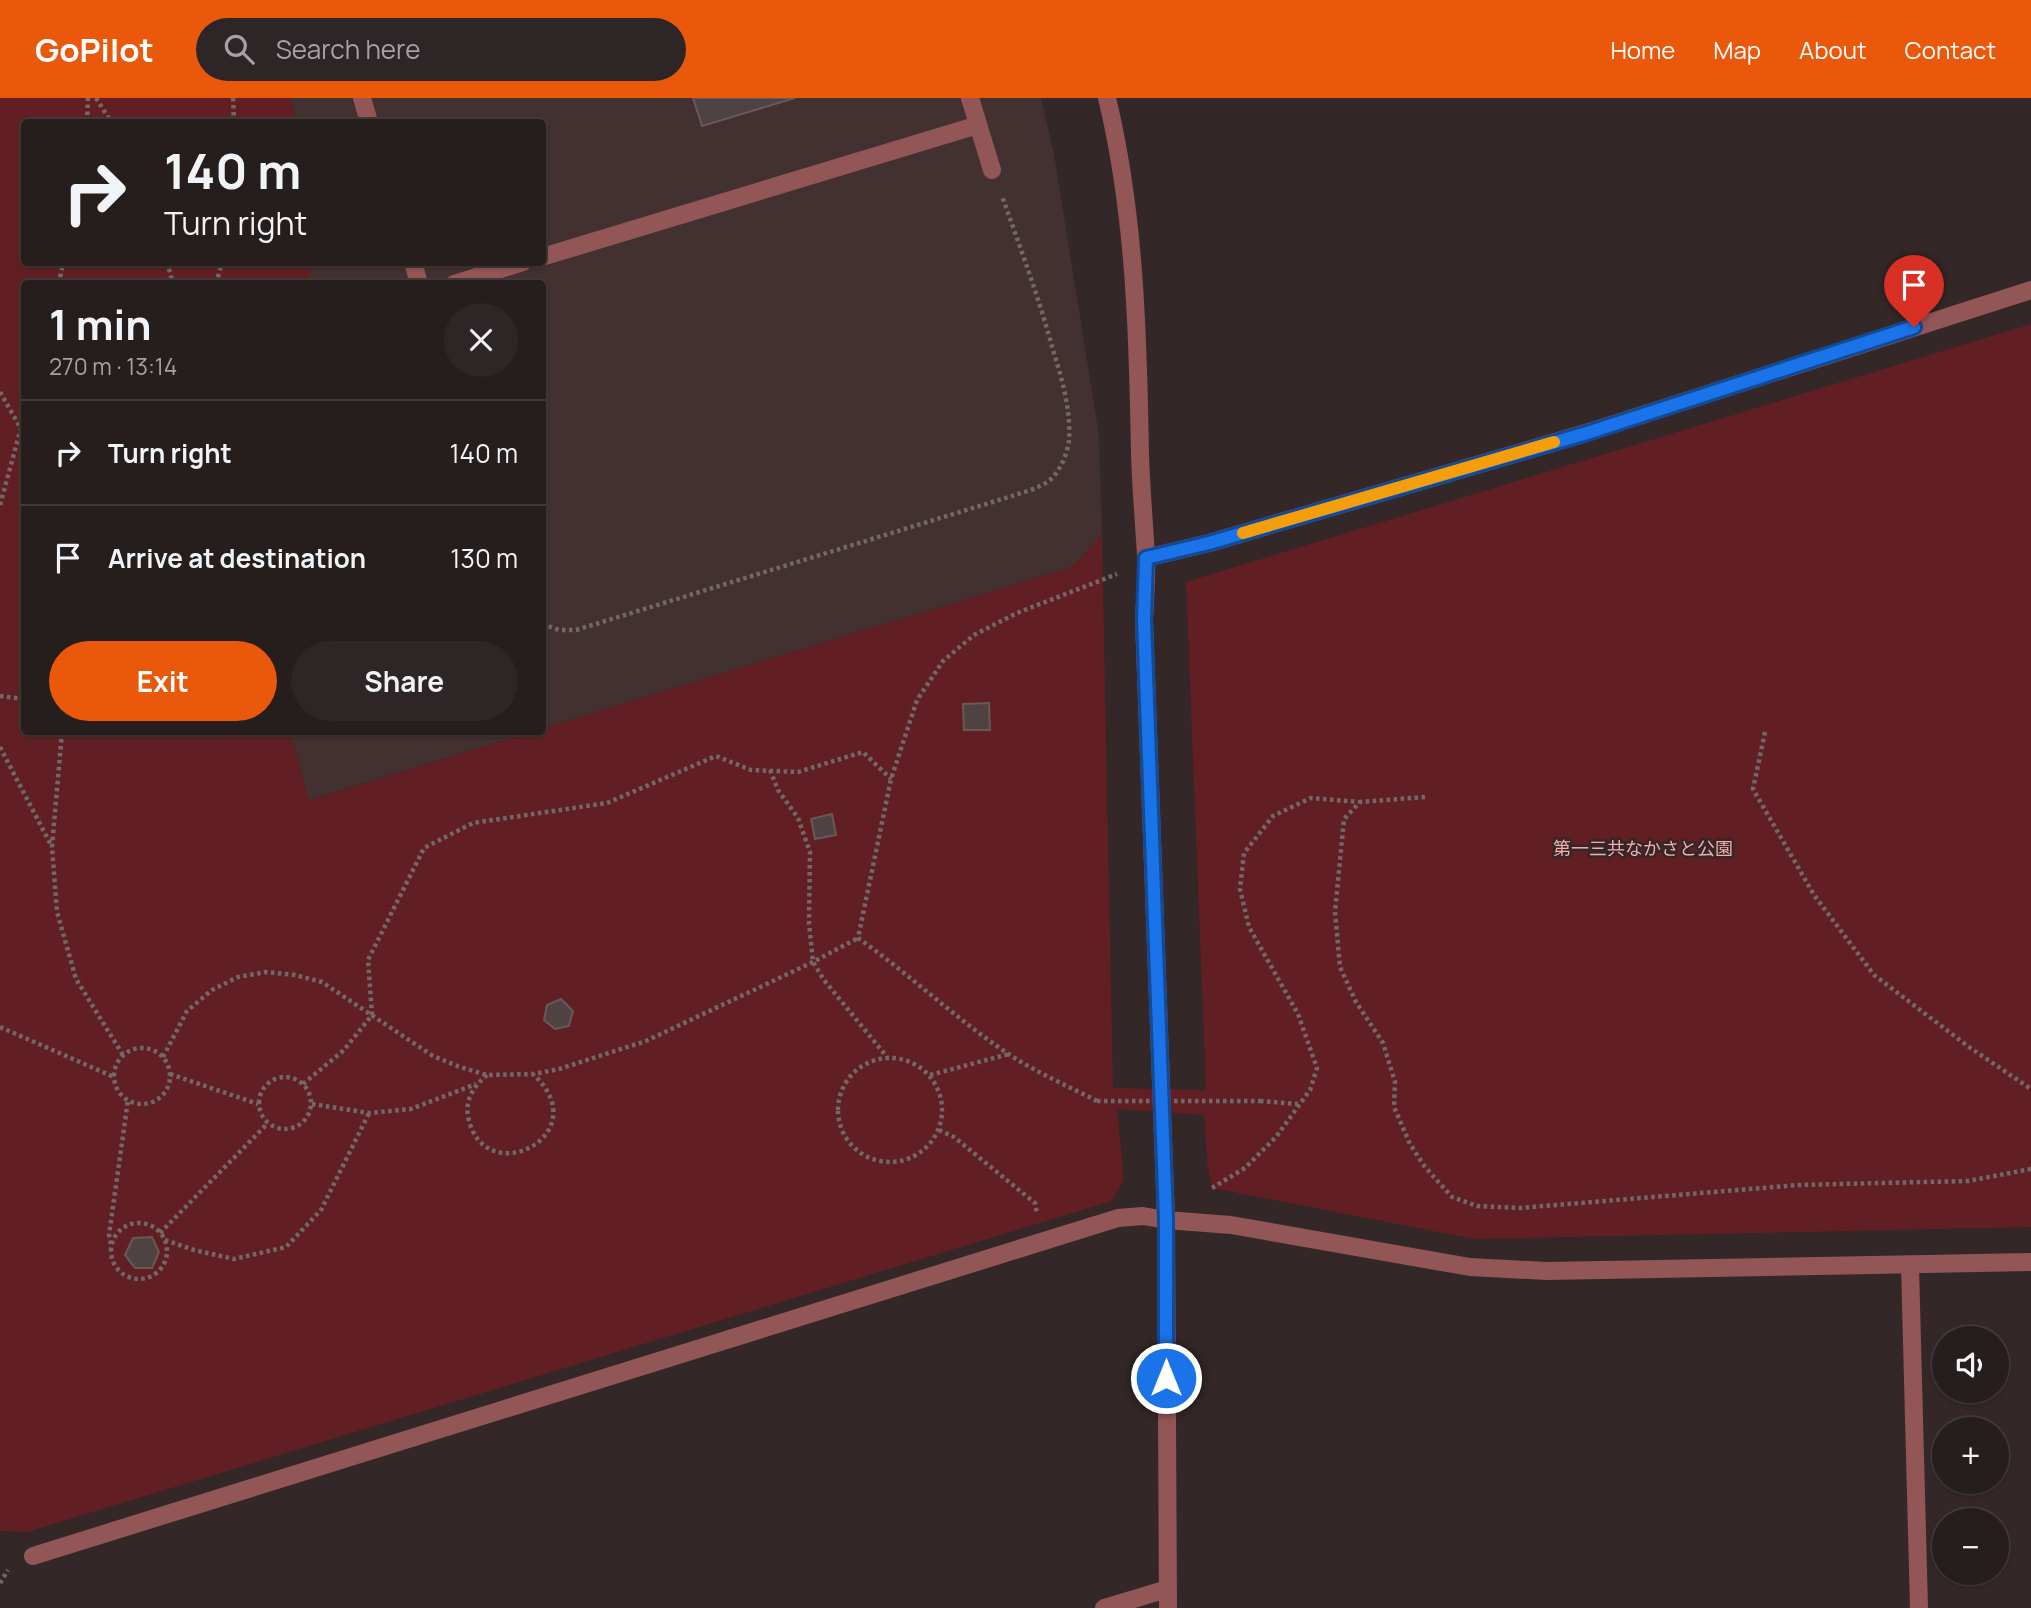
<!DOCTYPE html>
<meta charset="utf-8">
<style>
body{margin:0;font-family:Manrope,"Noto Sans JP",sans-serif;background:#2e2626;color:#f1f3f6;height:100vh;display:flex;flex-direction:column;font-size:26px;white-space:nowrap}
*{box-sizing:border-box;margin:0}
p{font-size:23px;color:#a4a2a4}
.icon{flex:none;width:38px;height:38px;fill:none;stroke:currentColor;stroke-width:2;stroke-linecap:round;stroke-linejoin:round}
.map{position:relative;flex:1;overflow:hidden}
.panel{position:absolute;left:21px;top:182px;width:525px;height:455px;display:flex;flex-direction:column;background:#261d1d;border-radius:7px;box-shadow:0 2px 5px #0004,0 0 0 2px #423b3b}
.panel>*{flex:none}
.banner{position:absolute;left:21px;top:21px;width:525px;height:147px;border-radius:7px;box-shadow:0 2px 5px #0004,0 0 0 2px #423b3b;background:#261d1d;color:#f1f3f6;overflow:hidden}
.controls{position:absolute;left:1932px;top:1228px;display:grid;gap:14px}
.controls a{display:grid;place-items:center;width:77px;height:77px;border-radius:50%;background:#261d1d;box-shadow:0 2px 5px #0004,0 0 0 2px #423b3b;font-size:35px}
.pin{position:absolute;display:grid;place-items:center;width:60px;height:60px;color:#fff;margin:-72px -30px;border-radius:50% 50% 50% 0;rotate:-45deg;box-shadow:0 0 7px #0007}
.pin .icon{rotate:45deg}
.me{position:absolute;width:77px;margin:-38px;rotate:0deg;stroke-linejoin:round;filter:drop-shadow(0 0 5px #0008)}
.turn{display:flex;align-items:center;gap:24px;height:147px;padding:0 28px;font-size:32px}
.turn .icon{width:91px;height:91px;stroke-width:2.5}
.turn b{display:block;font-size:49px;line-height:60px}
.round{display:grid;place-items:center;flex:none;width:74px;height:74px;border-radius:37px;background:#2e2626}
.summary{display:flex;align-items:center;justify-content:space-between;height:119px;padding:0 28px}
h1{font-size:42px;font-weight:700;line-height:52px}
.cta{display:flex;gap:14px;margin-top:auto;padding:14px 28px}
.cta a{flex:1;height:80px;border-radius:42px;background:#ea580c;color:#fff;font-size:28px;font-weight:700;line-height:80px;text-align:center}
.cta a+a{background:#2e2626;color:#f1f3f6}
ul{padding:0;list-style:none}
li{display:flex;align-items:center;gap:21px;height:105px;padding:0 28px;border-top:2px solid #423b3b}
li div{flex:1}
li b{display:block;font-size:26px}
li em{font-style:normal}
header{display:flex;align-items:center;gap:42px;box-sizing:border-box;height:98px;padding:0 35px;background:#ea580c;color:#fff}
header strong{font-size:33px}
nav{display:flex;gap:38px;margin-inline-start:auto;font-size:24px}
.search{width:490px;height:63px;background:#2e2626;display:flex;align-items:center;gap:18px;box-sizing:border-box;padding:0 24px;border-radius:38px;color:#a4a2a4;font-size:26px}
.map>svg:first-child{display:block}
.built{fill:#433030}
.green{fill:#611f23}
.building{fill:#4f4242;stroke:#665958;stroke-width:2}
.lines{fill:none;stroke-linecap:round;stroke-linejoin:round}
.path{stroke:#736868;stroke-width:4.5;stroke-dasharray:3.5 3.5;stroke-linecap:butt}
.service{stroke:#925656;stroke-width:18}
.minor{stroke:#925656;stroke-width:18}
.tertiary{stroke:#925656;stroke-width:18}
.path-bridge{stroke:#736868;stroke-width:4.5;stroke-dasharray:3.5 3.5;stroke-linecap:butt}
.route-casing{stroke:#114b97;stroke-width:18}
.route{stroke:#1a73e8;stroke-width:12}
.slow{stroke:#f59e0b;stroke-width:12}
.labels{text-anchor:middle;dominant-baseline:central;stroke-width:5;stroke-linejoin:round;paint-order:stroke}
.park-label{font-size:18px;fill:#f7acab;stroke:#332727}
</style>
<header>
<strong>GoPilot</strong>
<div class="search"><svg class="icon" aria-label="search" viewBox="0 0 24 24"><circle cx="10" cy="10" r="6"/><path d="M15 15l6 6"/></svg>Search here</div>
<nav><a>Home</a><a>Map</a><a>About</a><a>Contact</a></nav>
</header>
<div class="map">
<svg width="2031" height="1510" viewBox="0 0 2031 1510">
<rect width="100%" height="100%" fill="#332727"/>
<path class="built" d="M 291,0 L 1041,0 L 1054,56 L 1099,337 L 1102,437 L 1072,469 L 543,630 L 542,186 L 310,185 L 310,165 L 542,164 L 542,24 L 295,24 Z
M 290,634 L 532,634 L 308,702 Z"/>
<path class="green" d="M 0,0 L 291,0 L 295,24 L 24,24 L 24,164 L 310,165 L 310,185 L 24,186 L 24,634 L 290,634 L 309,702 L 532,634 L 542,634 L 543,630 L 1072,469 L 1102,437 L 1113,990 L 1206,992 L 1186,484 L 2031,226 L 2031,1129 L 1474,1141 L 1212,1090 L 1207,1064 L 1204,1017 L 1117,1011 L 1124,1081 L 1112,1103 L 27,1434 L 0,1433 Z"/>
<path class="building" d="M 693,0 L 795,0 L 702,28 Z
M 989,605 L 990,632 L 964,632 L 963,606 Z
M 832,716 L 836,737 L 815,741 L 811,721 Z
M 561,901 L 573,913 L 569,928 L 555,931 L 544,922 L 547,907 Z
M 152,1139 L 159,1154 L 152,1170 L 135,1170 L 125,1157 L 133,1140 Z"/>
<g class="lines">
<path class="path" d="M 96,0 L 111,24
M 233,0 L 234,24
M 87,24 L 88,0
M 167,164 L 173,186
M 59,186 L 63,164
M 216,186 L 222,164
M 0,294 L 24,336
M 0,407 L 24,319
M 542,526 L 559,532 L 576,532 L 1012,398 C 1024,394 1041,390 1051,381 C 1060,373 1068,354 1069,342 C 1071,312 1062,281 1053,252 C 1039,200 1020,149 1002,98
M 0,598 L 24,601
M 62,634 L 52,749 L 57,814 L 76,881 L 123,957
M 1765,634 L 1753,691 L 1814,797 L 1874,877 L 1969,949 L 2031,991
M 0,649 L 52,749
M 770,672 L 778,692 L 798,720 L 810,754 L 809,825 L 813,864 L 824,882 L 887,959
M 1425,699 L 1360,704 L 1344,721 L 1335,814 L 1340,869 L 1356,904 L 1383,945 L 1395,984 L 1394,1009 L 1410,1046 L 1425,1069 L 1452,1099 L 1477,1108 L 1520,1110 L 1798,1087 L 1968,1083 L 2031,1071
M 0,929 L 114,979
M114 978a28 28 0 1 1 56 0a28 28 0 1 1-56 0Z
M 163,959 L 187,913 L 212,892 L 238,879 L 266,874 L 295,877 L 322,884 L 433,958 L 460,969 L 487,977 L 534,976 L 559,971 L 646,943 L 813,864 L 858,840
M838 1012a52 52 0 1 1 104 0a52 52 0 1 1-104 0Z
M 170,976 L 258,1006
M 487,977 C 474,988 465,1001 468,1019 C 484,1095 598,1037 534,977
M 930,977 L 1009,956
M259 1005a26 26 0 1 1 52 0a26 26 0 1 1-52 0Z
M 303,986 L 344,952 L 372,917 L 368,862 L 424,750 L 473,725 L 607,705 L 716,658 L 751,672 L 798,674 L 863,654 L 891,681
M 1097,1003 C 1068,988 1035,974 1007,955 C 955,920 909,876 858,840 L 891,681 L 917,602 L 943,563 L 974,537 L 1017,515 L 1117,476
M 1260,1003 L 1298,1006
M 312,1006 L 369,1015 L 411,1011 L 476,986
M 939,1032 L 954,1039 L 1035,1105 L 1037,1115
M 1212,1090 L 1245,1070 L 1276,1039 L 1310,992 L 1317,970 L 1298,916 L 1249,829 L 1240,791 L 1244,755 L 1273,718 L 1311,700 L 1359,704
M111 1153a28 28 0 1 1 56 0a28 28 0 1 1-56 0Z
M 160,1135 L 268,1025
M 165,1142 L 194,1152 L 234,1161 L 286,1149 L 321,1112 L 369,1015
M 111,1146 L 109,1137 L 128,1002
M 0,1485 L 8,1472"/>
<path class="service" d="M 362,0 L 369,24
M 970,0 L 992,72
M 542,159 L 978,27
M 413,164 L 419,186
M 454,186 L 523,164"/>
<path class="minor" d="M 1910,1168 L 1919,1510
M 33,1458 L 1118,1120 L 1143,1118 L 1166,1122 L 1168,1510
M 1104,1510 L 1167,1491"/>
<path class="tertiary" d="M 1107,0 C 1135,116 1138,237 1140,356 C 1141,390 1144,424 1146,457 C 1147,479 1145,500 1144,522 L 1166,1122 L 1231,1127 L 1470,1169 L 1547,1173 L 2031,1164
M 1146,460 L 1209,445 L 1586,335 L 2031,192"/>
<path class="path-bridge" d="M 1097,1003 L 1260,1003"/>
</g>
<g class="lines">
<defs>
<path id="route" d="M 1166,1280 L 1166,1122 L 1144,522 L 1146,460 L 1209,445 L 1587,335 L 1914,229"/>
</defs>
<use href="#route" class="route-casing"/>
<use href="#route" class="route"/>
<path class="slow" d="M 1243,435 L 1554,344"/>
</g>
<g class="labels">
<g class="park-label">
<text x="1643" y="750">第一三共なかさと公園</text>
</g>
</g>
</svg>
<div class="controls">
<a><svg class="icon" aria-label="sound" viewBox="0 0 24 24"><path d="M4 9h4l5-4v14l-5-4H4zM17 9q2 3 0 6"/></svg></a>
<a>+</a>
<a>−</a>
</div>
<div class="pin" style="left:1914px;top:229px;background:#d93025"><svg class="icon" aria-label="arrive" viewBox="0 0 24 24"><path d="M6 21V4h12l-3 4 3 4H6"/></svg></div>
<svg class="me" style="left:1166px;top:1280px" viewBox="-20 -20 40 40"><circle r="17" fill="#1a73e8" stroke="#fff" stroke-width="3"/><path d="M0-11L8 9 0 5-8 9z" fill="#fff"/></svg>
<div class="banner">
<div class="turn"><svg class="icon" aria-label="right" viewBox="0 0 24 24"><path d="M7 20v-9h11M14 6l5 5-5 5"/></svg><div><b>140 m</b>Turn right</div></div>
</div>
<section class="panel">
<div class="summary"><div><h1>1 min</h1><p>270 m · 13:14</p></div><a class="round"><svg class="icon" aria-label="close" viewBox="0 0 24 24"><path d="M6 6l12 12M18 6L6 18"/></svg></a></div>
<ul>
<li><svg class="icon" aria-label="right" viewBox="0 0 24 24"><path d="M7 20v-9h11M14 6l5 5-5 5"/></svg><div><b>Turn right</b></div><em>140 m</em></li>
<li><svg class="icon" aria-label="arrive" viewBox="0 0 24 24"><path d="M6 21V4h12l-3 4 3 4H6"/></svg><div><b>Arrive at destination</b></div><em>130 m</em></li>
</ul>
<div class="cta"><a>Exit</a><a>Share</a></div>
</section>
</div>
